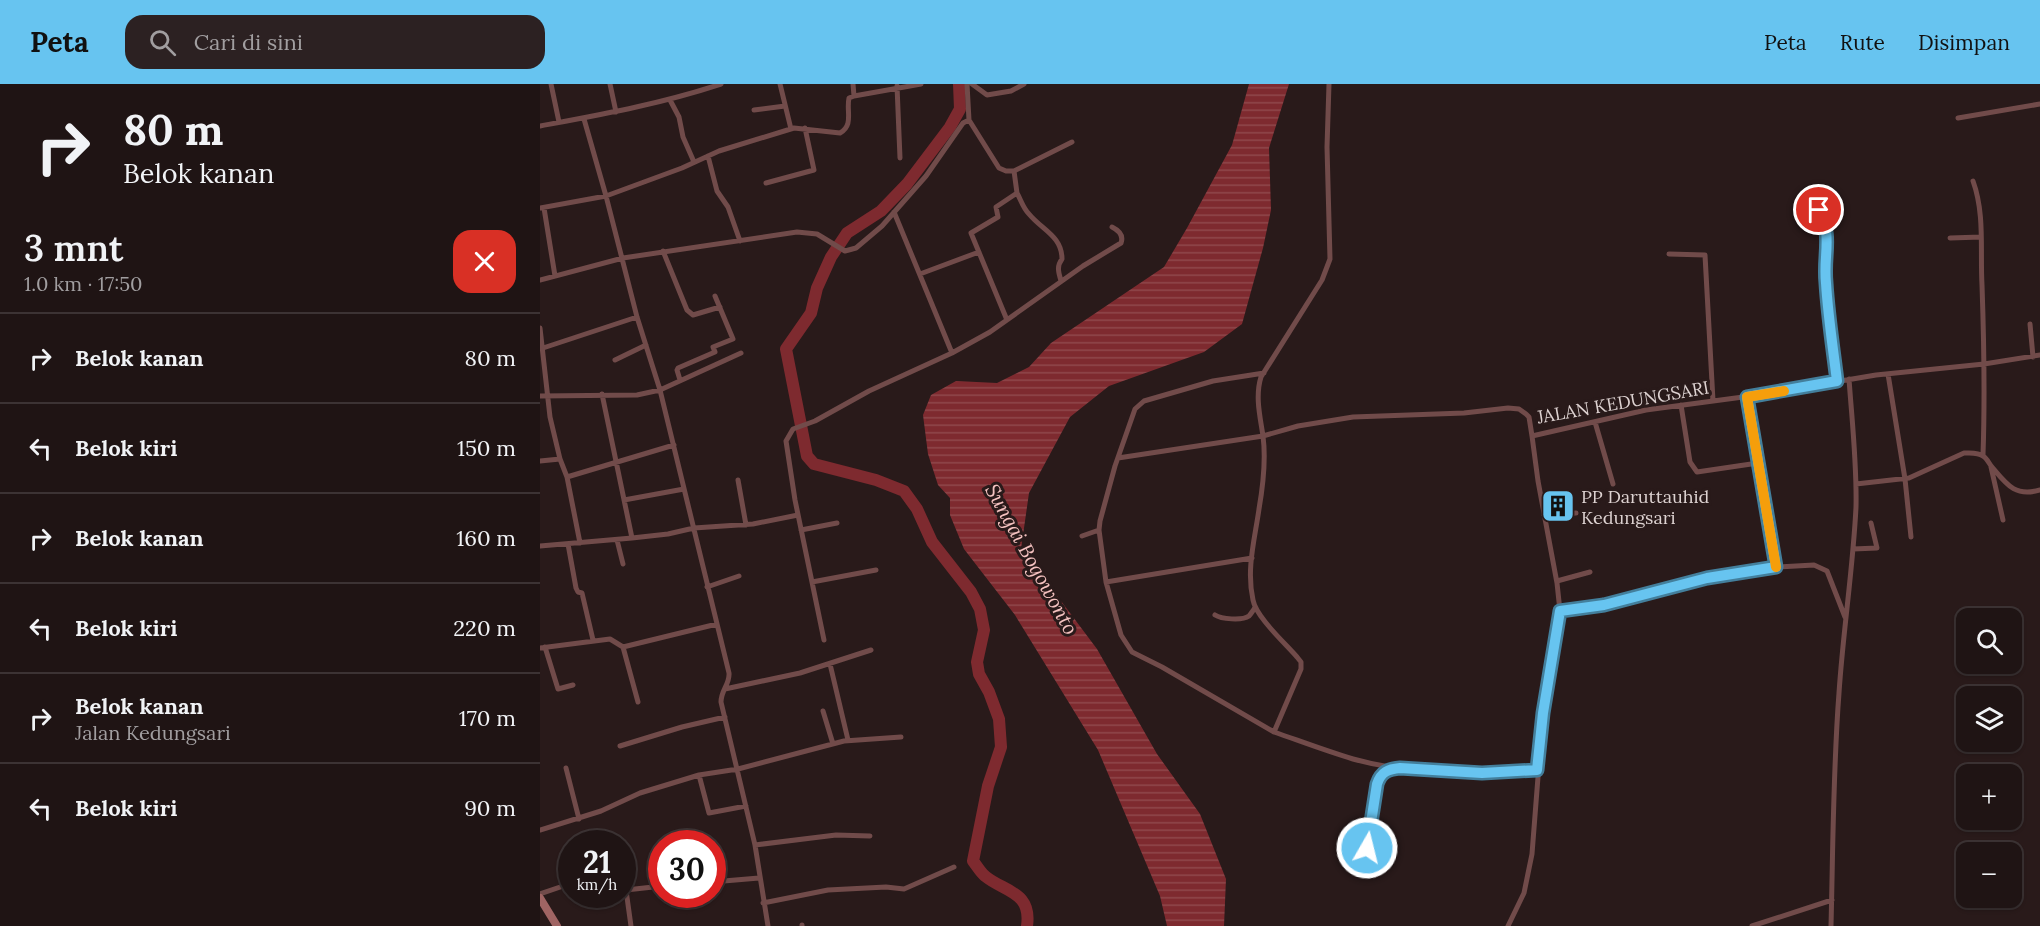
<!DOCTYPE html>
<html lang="id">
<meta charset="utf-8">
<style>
body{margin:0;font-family:Lora,serif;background:#2c2122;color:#f1f3f6;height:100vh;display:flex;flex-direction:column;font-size:22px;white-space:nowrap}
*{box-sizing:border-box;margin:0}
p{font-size:20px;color:#a19ea0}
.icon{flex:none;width:33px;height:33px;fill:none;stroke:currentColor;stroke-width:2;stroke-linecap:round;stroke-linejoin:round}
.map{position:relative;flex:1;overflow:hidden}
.drawer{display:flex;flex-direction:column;background:#1f1414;width:540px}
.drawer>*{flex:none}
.banner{background:#1f1414;color:#f1f3f6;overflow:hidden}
.buttons{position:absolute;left:1416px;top:524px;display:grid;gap:12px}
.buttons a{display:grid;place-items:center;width:66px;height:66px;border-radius:12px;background:#1f1414;box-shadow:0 2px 4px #0004,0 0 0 2px #3c3334;font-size:30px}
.speed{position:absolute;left:18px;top:746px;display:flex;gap:12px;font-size:30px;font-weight:700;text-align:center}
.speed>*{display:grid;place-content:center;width:78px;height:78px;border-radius:50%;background:#1f1414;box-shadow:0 2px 4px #0004,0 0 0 2px #3c3334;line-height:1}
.speed small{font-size:15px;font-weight:400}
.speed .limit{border:9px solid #d22;background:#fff;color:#111}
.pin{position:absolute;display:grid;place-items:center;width:51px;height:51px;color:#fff;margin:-26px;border:3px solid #fff;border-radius:50%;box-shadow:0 2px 6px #0007}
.me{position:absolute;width:66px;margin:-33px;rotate:8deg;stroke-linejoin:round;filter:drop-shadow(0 0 4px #0008)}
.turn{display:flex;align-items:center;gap:21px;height:126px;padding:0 24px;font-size:27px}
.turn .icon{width:78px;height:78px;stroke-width:2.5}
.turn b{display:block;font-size:42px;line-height:51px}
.round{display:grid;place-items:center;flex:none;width:63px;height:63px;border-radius:18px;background:#2c2122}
.head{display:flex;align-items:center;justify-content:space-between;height:102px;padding:0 24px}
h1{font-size:36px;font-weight:600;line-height:45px}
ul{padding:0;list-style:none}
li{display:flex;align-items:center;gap:18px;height:90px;padding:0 24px;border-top:2px solid #3c3334}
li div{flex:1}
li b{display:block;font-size:22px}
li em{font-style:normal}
header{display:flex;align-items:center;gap:36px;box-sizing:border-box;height:84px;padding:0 30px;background:#67c4f0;color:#111}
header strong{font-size:28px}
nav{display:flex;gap:33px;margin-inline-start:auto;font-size:21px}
.search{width:420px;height:54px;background:#2c2122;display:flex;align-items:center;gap:15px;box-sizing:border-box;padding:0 21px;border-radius:18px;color:#a19ea0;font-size:22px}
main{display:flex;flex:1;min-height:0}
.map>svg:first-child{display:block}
.water{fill:url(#water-rules)}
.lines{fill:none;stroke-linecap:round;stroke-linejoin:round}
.river{stroke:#7e2a2f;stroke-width:12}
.street{stroke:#714b4a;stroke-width:5}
.secondary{stroke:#a06463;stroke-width:8}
.route-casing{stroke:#437f9c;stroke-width:15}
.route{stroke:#67c4f0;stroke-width:10}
.slow{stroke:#f59e0b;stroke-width:10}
.labels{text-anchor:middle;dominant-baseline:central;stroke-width:6;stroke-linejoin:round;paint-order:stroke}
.street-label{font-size:18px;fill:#ddd2d1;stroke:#291a1a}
.poi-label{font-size:18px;fill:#ddd2d1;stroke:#291a1a;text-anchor:start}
.water-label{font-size:20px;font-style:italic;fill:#f5c2c0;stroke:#291a1a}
</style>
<header>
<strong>Peta</strong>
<div class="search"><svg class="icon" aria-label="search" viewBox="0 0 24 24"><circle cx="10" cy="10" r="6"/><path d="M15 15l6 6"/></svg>Cari di sini</div>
<nav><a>Peta</a><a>Rute</a><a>Disimpan</a></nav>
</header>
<main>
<section class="drawer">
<div class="banner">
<div class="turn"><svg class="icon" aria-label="right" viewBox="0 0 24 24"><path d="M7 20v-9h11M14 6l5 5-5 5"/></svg><div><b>80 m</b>Belok kanan</div></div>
</div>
<div class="head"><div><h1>3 mnt</h1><p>1.0 km · 17:50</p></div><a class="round" style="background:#d93025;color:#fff"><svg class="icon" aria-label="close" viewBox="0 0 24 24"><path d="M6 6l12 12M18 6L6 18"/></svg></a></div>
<ul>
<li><svg class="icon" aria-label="right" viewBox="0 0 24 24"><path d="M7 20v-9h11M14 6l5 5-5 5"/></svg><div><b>Belok kanan</b></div><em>80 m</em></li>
<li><svg class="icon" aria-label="left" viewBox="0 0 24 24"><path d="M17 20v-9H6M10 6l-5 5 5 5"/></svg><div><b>Belok kiri</b></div><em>150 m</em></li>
<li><svg class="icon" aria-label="right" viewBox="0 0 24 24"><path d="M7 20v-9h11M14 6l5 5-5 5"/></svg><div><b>Belok kanan</b></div><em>160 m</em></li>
<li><svg class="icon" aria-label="left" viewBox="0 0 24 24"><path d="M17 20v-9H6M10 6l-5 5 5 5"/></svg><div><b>Belok kiri</b></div><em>220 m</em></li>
<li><svg class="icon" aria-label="right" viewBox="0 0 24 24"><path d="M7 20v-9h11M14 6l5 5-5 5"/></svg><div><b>Belok kanan</b><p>Jalan Kedungsari</p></div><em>170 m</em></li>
<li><svg class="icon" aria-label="left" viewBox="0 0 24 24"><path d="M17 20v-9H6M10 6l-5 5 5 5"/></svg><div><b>Belok kiri</b></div><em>90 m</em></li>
</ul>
</section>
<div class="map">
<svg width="1500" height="842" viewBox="0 0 1500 842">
<defs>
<pattern id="water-rules" width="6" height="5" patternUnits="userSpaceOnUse" patternTransform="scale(1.5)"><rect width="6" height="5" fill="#7e2a2f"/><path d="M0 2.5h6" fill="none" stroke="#90484c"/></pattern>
</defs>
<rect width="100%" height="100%" fill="#291a1a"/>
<path class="water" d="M 709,0 L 749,0 L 729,64 L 731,126 L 723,164 L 702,240 L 664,268 L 569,302 L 530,333 L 489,409 L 480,472 L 515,509 L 557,565 L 617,670 L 660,730 L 686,795 L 684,842 L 627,842 L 620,812 L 558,666 L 475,531 L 424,465 L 410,431 L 410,414 L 398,401 L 388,370 L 383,331 L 391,311 L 416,297 L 457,299 L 489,283 L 511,259 L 624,183 L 647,144 L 692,61 Z"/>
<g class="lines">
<path class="river" d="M 419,0 L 420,25 L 410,43 L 367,100 L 341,127 L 307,149 L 291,173 L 277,204 L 271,229 L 246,265 L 267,372 L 274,380 L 336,396 L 364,407 L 377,425 L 392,458 L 431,508 L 440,525 L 444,546 L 437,578 L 439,590 L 449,608 L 459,635 L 461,663 L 448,702 L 433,777 C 437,782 440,788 445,792 C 464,808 492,807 487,842"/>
<path class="street" d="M 11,0 L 19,38
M 70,0 L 76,28
M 240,0 L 251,45
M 313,0 L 314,12
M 427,0 L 429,36 L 459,84 L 466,87 L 474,87 L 532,58
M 432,0 L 447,11 L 471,7 L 484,0
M 789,0 L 787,63 L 790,175 L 782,196 L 721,293 C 715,312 720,332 723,352 C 726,375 723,402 719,425 C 715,454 706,485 713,516 C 716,533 745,559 757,573 L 761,578 L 761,585 L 734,648 C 760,657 786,667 813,675 C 873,692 936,688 997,686
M 357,2 L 360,74
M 130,16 L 139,33 L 143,53 L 154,78
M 214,26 L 245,22
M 1418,34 L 1500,20
M 44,35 L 66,112 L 97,233 L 120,306 L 189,589 C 190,600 181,606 181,618 L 215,761 L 228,842
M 0,42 C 64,30 120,20 181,0
M 168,72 L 177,107 L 188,123 L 200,157
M 1433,97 C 1445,130 1440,166 1442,201 C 1444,258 1445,314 1443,371
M 226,99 L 274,86 L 265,44
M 477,109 C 481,116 483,124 489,130 C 502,146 522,152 522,175 C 516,183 519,189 521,197
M 0,124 L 66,112 L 142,84 L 179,67 L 254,44 L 300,49 C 314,41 306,27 309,14 L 314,12 L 381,0
M 4,124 L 15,192
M 1279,126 L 1288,151 L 1285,197 L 1297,297
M 354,128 L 412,269
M 1410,154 L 1441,153
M 123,167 L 147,226 L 153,231 L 180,223
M 1129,170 L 1165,171 L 1173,317
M 380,190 L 439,168
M 0,196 L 83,174 L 257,148 L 277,150 L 305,167 L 316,164 L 342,142 L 386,92 L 423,39 L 429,36
M 467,236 L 431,149 L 458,133 L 456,123 L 477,109 L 474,87
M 1490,240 L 1493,273
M 0,244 L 10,333 L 20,375
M 3,264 L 97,233
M 75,276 L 106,261
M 724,289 L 673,297 L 604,317 L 595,325 L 575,382 L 560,437 L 559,446 L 566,498 L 581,551 L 592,568 L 622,583 L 734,648
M 1348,290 L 1365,395 L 1371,453
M 140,296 L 137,286 L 138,284 L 175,268 L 173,263 L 193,255 L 175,212
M 62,310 L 92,454
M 0,312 L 97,311 L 120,306 L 201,269
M 1207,313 L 1236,483
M 1141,321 L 1150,378 L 1157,388 L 1218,379
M 1055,338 L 1073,400
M 578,374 L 723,352 L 758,342 L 813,333 L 924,329 L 968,324 L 979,325 L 986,330 L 989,333 L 992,352 L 1106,326 L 1218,311 L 1336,291 L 1444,280 L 1500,271
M 0,377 L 20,375 L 27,393 L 134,361
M 1451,383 L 1463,436
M 27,393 L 40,459
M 198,396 L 206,441
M 1316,400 L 1369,394 L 1424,369 C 1430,369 1438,368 1443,372 C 1447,374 1449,380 1452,383 C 1467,401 1475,413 1500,406
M 84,416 L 144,405
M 1004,431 L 1036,429
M 261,446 L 297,439
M 542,452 L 559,446
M 77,456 L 83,480
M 28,460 L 36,504 L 38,508 L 42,509 L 53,556
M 0,462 L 92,454 L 128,450 L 154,444 L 213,440 L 258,431
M 1313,465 L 1337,464 L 1331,439
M 1017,497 L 1050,488
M 272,498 L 336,486
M 566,498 L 712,474
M 167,503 L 199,492
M 1020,527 L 1064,521 L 1167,494 L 1236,483 L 1274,481 L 1287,487 L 1305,533
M 675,531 C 681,535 702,537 709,532 C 710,531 715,524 715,523
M 284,556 L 255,416 L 246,357 L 253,345 L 275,337 L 329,307 L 412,269 L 450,248 L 543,182 L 581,159 C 584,151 578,146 572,143
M 5,563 L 18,605 L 33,601
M 83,563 L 98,618
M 0,564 L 70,555 L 83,563 L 177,540
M 290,580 L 308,656
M 185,605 L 260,589 L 331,566
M 283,627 L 293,660
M 80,662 L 142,643 L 185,633
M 26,684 L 39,735
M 159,691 L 169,729 L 206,722
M 0,746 L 61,727 L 100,709 L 159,691 L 198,685 L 304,657 L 361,653
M 215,761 L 296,751 L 330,752
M 827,764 C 829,748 832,706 840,694 C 843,688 849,686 856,685
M 172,798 L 219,794
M 0,810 L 32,799
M 223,819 L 288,806 L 346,803 L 364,805 L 414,783
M 262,841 L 262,842
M 91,842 L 86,806 L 122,802
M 968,842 L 984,809 L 992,770 L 1003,629 L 1020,527 L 1017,499 L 998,397 L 992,352
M 1212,842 L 1292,816
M 1291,842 C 1293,764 1293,686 1299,609 C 1303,547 1313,485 1316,423 C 1317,380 1312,337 1309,295"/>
<path class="secondary" d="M 0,814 L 17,842"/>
</g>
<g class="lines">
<defs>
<path id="route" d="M 827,764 L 837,700 C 841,688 848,685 860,684 L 942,689 L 997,686 L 1003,629 L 1020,527 L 1064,521 L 1167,494 L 1236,483 L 1207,313 L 1297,297 C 1293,264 1288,232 1286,199 C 1283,170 1293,154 1279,126"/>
</defs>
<use href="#route" class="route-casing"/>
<use href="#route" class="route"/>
<path class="slow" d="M 1236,483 L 1207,313 L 1244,307"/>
</g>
<defs>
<symbol id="building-square" viewBox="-11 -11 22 22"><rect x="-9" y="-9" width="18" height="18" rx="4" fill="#67c4f0" stroke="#291a1a"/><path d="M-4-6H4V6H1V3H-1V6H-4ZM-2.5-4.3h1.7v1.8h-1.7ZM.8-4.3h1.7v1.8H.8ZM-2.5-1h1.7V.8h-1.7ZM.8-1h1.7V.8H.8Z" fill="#111"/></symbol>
</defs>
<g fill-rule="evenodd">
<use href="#building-square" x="999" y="403" width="38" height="38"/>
</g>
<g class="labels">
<g class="street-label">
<text transform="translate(1083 318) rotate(-10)">JALAN KEDUNGSARI</text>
</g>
<g class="poi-label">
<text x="1041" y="412">PP Daruttauhid<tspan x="1041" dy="21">Kedungsari</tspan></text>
</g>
<g class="water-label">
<text transform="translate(492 475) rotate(61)">Sungai Bogowonto</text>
</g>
</g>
</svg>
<div class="buttons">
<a><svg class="icon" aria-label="search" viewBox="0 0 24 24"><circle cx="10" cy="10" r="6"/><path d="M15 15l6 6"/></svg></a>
<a><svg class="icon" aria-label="layers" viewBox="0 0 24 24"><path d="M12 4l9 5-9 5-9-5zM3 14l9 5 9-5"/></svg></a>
<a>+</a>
<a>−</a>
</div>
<div class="speed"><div>21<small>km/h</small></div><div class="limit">30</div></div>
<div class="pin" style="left:1279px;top:126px;background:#d93025"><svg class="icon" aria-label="arrive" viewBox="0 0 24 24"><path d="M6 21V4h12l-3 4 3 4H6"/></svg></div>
<svg class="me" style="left:827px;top:764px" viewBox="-20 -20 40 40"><circle r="17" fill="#67c4f0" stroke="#fff" stroke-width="3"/><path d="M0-11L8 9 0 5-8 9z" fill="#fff"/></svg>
</div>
</main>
